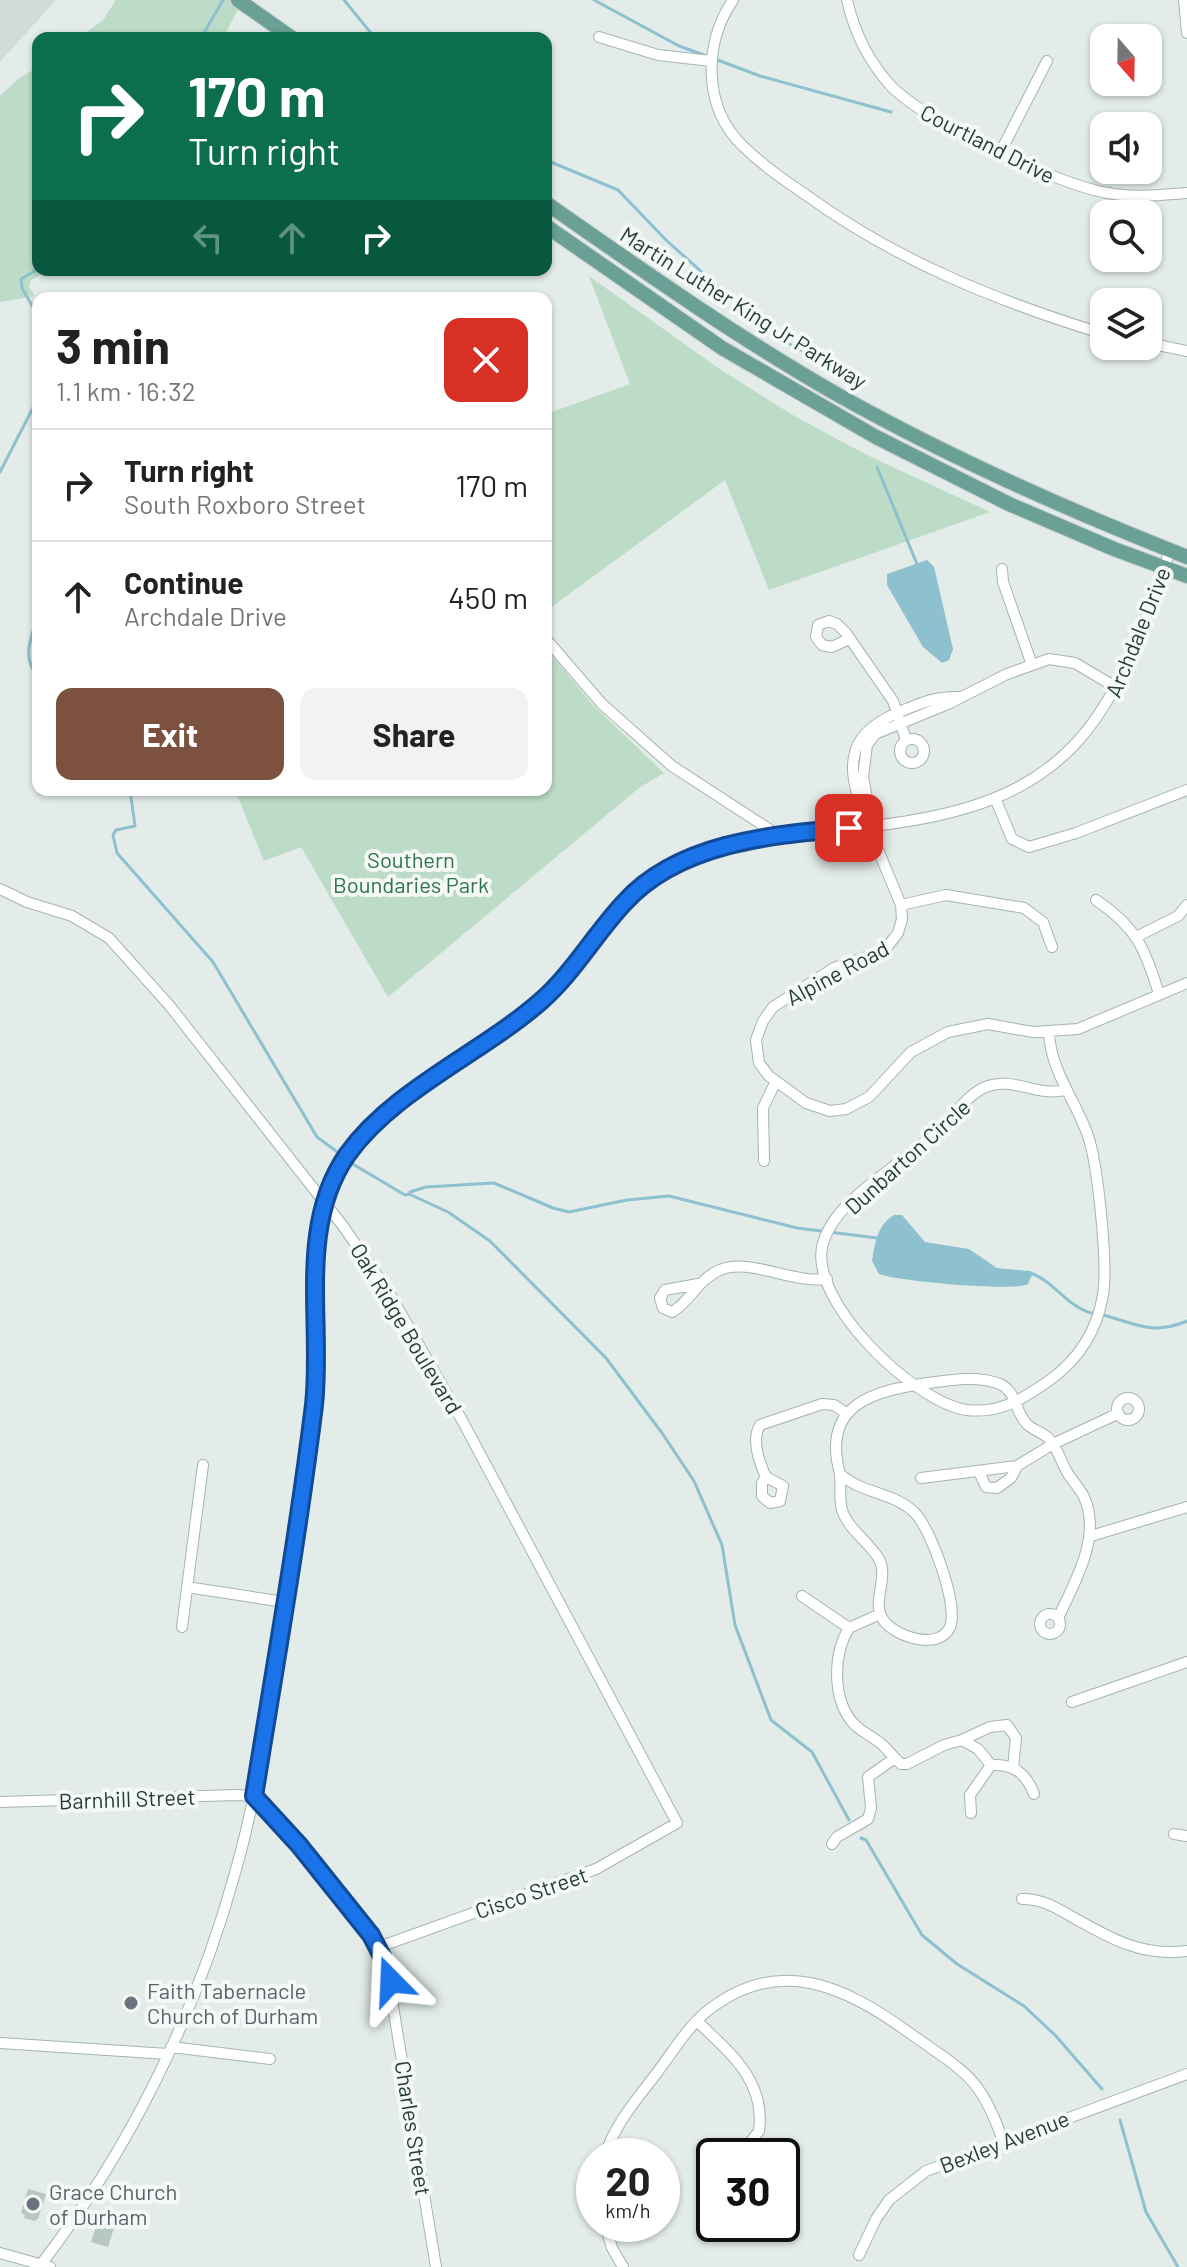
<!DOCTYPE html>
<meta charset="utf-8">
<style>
body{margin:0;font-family:Barlow,sans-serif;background:#f2f2f2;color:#222;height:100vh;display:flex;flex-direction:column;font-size:30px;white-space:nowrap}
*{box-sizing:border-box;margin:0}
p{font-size:26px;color:#767676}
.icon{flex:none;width:44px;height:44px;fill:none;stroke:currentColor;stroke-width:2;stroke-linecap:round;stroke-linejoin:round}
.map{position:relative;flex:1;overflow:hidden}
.details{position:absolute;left:32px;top:292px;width:520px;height:504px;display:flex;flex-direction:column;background:#fff;border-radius:16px;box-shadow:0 2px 6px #0004}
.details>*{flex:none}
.hud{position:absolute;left:32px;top:32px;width:520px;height:244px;border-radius:16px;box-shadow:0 2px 6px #0004;background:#0b6e4f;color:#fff;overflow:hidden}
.needle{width:52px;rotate:160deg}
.controls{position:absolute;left:1090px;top:24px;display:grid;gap:16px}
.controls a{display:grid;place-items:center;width:72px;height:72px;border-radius:16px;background:#fff;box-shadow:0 2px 6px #0004;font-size:40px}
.speed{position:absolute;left:576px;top:2138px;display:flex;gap:16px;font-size:40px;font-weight:700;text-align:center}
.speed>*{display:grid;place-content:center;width:104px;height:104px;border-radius:50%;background:#fff;box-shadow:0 2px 6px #0004;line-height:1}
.speed small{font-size:20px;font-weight:400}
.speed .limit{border:4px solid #111;border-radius:12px;background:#fff;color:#111}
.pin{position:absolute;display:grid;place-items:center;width:68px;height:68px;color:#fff;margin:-34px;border-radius:16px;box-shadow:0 4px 12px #0006}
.me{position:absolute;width:88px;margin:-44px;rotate:339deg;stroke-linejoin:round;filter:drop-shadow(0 0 6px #0008)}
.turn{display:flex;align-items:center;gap:28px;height:168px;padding:0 24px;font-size:36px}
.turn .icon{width:104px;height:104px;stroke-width:2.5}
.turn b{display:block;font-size:56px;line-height:68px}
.lanes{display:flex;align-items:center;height:76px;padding:0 24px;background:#0003;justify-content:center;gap:40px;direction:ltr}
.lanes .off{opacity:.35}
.round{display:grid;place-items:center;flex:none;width:84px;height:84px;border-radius:16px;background:#f2f2f2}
.head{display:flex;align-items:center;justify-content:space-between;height:136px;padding:0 24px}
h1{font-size:48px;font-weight:700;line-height:60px}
.primary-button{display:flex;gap:16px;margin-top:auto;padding:16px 24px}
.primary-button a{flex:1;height:92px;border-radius:16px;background:#7c513f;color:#fff;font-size:32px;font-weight:700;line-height:92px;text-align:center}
.primary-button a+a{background:#f2f2f2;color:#222}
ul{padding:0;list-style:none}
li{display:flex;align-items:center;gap:24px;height:112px;padding:0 24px;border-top:2px solid #e0e0e0}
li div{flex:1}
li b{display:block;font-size:30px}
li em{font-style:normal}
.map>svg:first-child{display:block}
.built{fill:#d1dcd8}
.green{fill:#bddcc7}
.water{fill:#8ec1cf}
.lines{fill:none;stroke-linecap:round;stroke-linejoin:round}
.stream{stroke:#8ec1cf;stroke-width:3}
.building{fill:#b8c7c2}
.minor-casing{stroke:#a6b4b0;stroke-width:12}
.major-casing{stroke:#c2c9c7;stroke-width:16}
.minor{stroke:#fff;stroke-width:10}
.major{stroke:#6aa095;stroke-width:14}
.route-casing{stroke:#114b97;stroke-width:20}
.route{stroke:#1a73e8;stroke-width:14}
.worship-dot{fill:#6b7280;stroke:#f4f9f6;stroke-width:3}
.labels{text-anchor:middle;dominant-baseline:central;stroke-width:8;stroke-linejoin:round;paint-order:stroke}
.street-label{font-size:22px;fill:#243d37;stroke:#f4f9f6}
.park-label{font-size:22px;fill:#2f724d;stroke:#f4f9f6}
.worship-label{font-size:22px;fill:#5b616d;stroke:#f4f9f6;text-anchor:start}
</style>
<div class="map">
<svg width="1187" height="2267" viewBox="0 0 1187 2267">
<rect width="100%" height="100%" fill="#e3ece9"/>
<path class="built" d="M 0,0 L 56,0 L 0,62 Z"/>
<path class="green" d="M 116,0 L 243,0 L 223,38 L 79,38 L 103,20 Z
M 38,67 L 38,270 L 50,270 L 31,280 L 29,287 L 35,296 L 0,302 L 0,96 L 18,79 Z
M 589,276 L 718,368 L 796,417 L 867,455 L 990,512 L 769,590 L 725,480 L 546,611 L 546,414 L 630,384 Z
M 546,649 L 593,705 L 664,773 L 639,788 L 388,997 L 301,847 L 264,861 L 235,790 L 546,790 Z"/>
<path class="water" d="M 927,560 L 934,567 L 953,649 L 949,660 L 942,663 L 923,647 L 887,585 L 887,574 Z
M 894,1215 L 902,1215 L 925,1242 L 969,1249 L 997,1268 L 1028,1271 L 1032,1275 L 1028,1284 C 1015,1292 896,1281 879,1274 L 872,1261 C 875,1243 877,1225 894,1215 Z"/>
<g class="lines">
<path class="stream" d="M 344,0 L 375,38
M 594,0 L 679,46 L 704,55
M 201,38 L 223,0
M 715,59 L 760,76 L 891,112
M 546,160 L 618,190 L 666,240 L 771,334 L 865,384
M 38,269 L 21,279 L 22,288 L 38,316
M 877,467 L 917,564
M 0,472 L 38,398
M 38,616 C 31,638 21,657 38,677
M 130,790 L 135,826 L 116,830 L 113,835 L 117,853 L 213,962 L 317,1137 L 340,1154
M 351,1163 L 405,1195 L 409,1194 L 448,1212 L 490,1241 L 606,1358 L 662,1433 L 694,1481 L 722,1545 L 735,1625 L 771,1720 L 812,1752 L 849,1820
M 410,1192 L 426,1187 L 494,1183 L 553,1208 L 569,1212 L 627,1200 L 669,1196 L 797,1228 L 877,1238
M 1028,1272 C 1054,1280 1068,1309 1095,1314
M 1103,1315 C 1134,1323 1152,1336 1187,1321
M 861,1838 L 866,1840 L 922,1935 L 957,1964 L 1024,2006 L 1055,2035 L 1102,2089
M 1120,2120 L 1146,2212 L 1178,2267"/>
</g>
<path class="building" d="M 28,2189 L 46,2194 L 38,2219 L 34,2221 L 24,2218 L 25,2215 L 21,2213 Z
M 98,2220 L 115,2225 L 108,2247 L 91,2242 Z"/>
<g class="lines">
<defs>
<path id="minor" d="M 733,0 C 703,44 703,108 743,146 C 762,165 784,180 806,195 C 897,261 997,301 1104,334
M 847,0 C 854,31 869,62 891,86 C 924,121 1060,186 1108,193 C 1135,198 1160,195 1187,193
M 1184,0 L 1187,33
M 599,37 L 658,55 L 711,61
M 1001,151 L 1047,61
M 1148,343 L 1187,351
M 1002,569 L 1003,582 L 1032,665
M 546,639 L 602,704 L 672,766 L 778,835
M 849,639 L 832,647 L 822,645 L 816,637 L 818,625 L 829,621 L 837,624 L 846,633 L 893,701 L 906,740
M 1117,688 L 1075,663 L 1049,659 L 1007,674 L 948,704 L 875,734 L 867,745 L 863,777 L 876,845 L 901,905 L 902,919 L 898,933 L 884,951 L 834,968 L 773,1007 L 763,1021 L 756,1040 L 759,1063 L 769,1076 L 806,1103 L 830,1111 L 846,1109 L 869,1097 L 911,1052 L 948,1032 L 988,1024 L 1033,1032 L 1078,1029 L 1187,983
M900 751a12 12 0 1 1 24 0a12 12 0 1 1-24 0Z
M 995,798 L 1012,839 L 1029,847 L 1076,833 L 1187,790
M 866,799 L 857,793 C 843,745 866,724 909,708 C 925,701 940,696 958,697
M 0,889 L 27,902 L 72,916 L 109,938 L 169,1005 L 343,1226 L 388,1291 L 463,1422 L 677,1823 L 596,1869 L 379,1947
M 1096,900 C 1136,927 1145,948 1159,994
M 901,905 L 946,895 L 1024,908 L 1043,922 L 1052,947
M 1138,936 L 1178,916 L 1187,905
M 1049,1033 C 1051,1071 1074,1098 1087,1133 C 1098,1162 1108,1265 1103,1295 C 1097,1330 1079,1359 1050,1380 C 1024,1398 1001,1414 967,1410 C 915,1403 806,1300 823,1243 C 834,1206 878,1179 906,1157 C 917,1148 929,1139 939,1130 C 954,1116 968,1093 988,1086 C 1014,1077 1037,1097 1065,1090
M 764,1161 L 763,1108 L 776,1081
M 698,1284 L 665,1290 L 660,1298 L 663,1308 L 672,1312 C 691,1301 698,1279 720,1270 C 748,1257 793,1284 827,1279
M1117 1409a11 11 0 1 1 22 0a11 11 0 1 1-22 0Z
M 979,1472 L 986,1487 L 997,1488 L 1011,1478 L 1017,1466
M 840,1474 C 841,1485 839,1499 842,1510 C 848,1529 869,1542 879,1559 C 889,1577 872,1601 882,1618 C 892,1636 939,1652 950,1627 C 959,1606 931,1529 915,1513 C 894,1492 862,1494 840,1474 C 821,1405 872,1391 928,1383 C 950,1380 978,1375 1000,1384 C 1016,1391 1015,1411 1026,1423 C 1033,1431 1044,1432 1050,1440 C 1058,1449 1061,1462 1067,1472 C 1072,1481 1080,1488 1084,1497 C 1102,1536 1075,1582 1058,1618
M 766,1477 C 759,1462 751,1440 760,1425 L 822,1404 L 834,1405 L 846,1413
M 766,1477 L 783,1486 L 780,1501 L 770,1503 L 762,1496 L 762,1483 Z
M 921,1478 L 1017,1466 L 1053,1444 L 1117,1414
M 1091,1536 L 1187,1507
M 187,1587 L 284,1602
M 802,1596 L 849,1628
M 880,1614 L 849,1628 C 833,1654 832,1699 853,1723 C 860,1731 870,1735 879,1742 C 887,1748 893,1757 901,1764 L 907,1764 L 944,1745 L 962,1740 L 978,1749 L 991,1765
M1040 1624a10 10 0 1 1 20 0a10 10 0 1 1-20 0Z
M 182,1627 L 203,1465
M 1072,1702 L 1187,1662
M 962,1740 L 990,1727 L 1007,1725 L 1016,1738 L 1013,1768
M 0,1802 L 237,1795 L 254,1796 L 263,1804 L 371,1935 L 386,1964 L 436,2267
M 971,1813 L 970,1795 L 991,1765 C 1014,1764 1026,1773 1034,1794
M 1174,1834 L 1187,1836
M 832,1844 L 837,1837 L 868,1819 L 871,1808 L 868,1777 L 895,1758
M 1022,1899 C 1041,1899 1053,1906 1069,1915 C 1108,1937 1140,1957 1187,1951
M 697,2021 C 730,2053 766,2081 759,2131 L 741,2154
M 0,2043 L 168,2054
M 171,2047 L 270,2059
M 605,2156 C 614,2125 637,2099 656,2074 C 672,2053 686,2029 706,2012 C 779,1953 846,1987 911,2034 C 964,2072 980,2075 1003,2141
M 605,2224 L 612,2248 L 623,2267
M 0,2253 L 50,2267
M 859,2255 L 876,2219 L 889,2200 L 926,2171 L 1187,2074
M 39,2267 C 129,2151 196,2015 235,1873 C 258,1793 269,1710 281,1628 C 291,1556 302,1485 312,1414 C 324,1327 296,1224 352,1150 C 396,1090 482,1051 539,1003 C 576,971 598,924 635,892 C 655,874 680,863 705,853 C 758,832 816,832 872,826 C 1071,804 1111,726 1170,550"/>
<path id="major" d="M 238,0 L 292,38
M 546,203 C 642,270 738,338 840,396 C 952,459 1068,510 1187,557
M 546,226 L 722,348 L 876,437 L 1009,504 L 1114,549 L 1187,576"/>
</defs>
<use href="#minor" class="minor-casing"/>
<use href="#major" class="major-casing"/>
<use href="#minor" class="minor"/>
<use href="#major" class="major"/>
</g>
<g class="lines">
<defs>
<path id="route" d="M 391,1981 L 386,1964 L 371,1935 L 299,1845 L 254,1796 C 275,1666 298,1535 314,1405 C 323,1323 297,1227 347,1155 C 393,1090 482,1053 541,1001 C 573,973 595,934 624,903 C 679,842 772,835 849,828"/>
</defs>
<use href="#route" class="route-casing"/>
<use href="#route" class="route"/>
</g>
<g class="worship-dot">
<circle cx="131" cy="2003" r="8"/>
<circle cx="33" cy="2204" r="8"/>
</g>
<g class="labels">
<g class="street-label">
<text transform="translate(988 143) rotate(27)">Courtland Drive</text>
<text transform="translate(744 307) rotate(32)">Martin Luther King Jr Parkway</text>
<text transform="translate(1137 632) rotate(-68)">Archdale Drive</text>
<text transform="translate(837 972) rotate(-28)">Alpine Road</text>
<text transform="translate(907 1156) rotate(-42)">Dunbarton Circle</text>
<text transform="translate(407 1328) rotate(59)">Oak Ridge Boulevard</text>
<text transform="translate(127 1798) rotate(-2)">Barnhill Street</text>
<text transform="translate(531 1892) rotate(-19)">Cisco Street</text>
<text transform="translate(414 2128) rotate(81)">Charles Street</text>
<text transform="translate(1004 2141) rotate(-21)">Bexley Avenue</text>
</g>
<g class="park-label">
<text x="411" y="859">Southern<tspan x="411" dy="25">Boundaries Park</tspan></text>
</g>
<g class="worship-label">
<text x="147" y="1990">Faith Tabernacle<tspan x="147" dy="25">Church of Durham</tspan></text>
<text x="49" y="2191">Grace Church<tspan x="49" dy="25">of Durham</tspan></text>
</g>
</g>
</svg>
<div class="controls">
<a><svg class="needle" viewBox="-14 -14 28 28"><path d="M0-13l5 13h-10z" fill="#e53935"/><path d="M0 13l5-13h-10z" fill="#767676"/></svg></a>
<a><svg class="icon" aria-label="sound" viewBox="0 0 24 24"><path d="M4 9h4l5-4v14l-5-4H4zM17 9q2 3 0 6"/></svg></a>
<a><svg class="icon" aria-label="search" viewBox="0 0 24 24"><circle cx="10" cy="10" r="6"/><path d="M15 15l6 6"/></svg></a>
<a><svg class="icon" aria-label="layers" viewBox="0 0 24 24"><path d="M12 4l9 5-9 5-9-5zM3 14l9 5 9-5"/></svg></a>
</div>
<div class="speed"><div>20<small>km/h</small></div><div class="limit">30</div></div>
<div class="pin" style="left:849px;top:828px;background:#d93025"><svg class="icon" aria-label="arrive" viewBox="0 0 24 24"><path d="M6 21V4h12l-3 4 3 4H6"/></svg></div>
<svg class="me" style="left:391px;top:1981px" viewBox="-20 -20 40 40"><path d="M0-17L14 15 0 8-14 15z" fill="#1a73e8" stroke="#fff" stroke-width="4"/></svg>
<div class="hud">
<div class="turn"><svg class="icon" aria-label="right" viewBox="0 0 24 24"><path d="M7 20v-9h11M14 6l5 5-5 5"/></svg><div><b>170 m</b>Turn right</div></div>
<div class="lanes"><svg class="icon off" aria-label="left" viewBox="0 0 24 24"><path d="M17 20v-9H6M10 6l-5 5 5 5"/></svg><svg class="icon off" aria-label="ahead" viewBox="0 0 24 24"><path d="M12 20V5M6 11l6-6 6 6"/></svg><svg class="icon" aria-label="right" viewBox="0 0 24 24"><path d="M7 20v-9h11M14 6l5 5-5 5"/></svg></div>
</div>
<section class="details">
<div class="head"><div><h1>3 min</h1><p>1.1 km · 16:32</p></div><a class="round" style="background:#d93025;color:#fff"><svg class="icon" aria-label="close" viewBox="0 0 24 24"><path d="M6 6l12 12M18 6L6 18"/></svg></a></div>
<ul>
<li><svg class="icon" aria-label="right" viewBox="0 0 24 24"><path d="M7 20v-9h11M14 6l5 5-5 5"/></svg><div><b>Turn right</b><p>South Roxboro Street</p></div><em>170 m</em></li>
<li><svg class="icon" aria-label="ahead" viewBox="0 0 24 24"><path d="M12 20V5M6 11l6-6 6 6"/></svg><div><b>Continue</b><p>Archdale Drive</p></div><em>450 m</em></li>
</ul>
<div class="primary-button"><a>Exit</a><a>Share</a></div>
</section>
</div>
